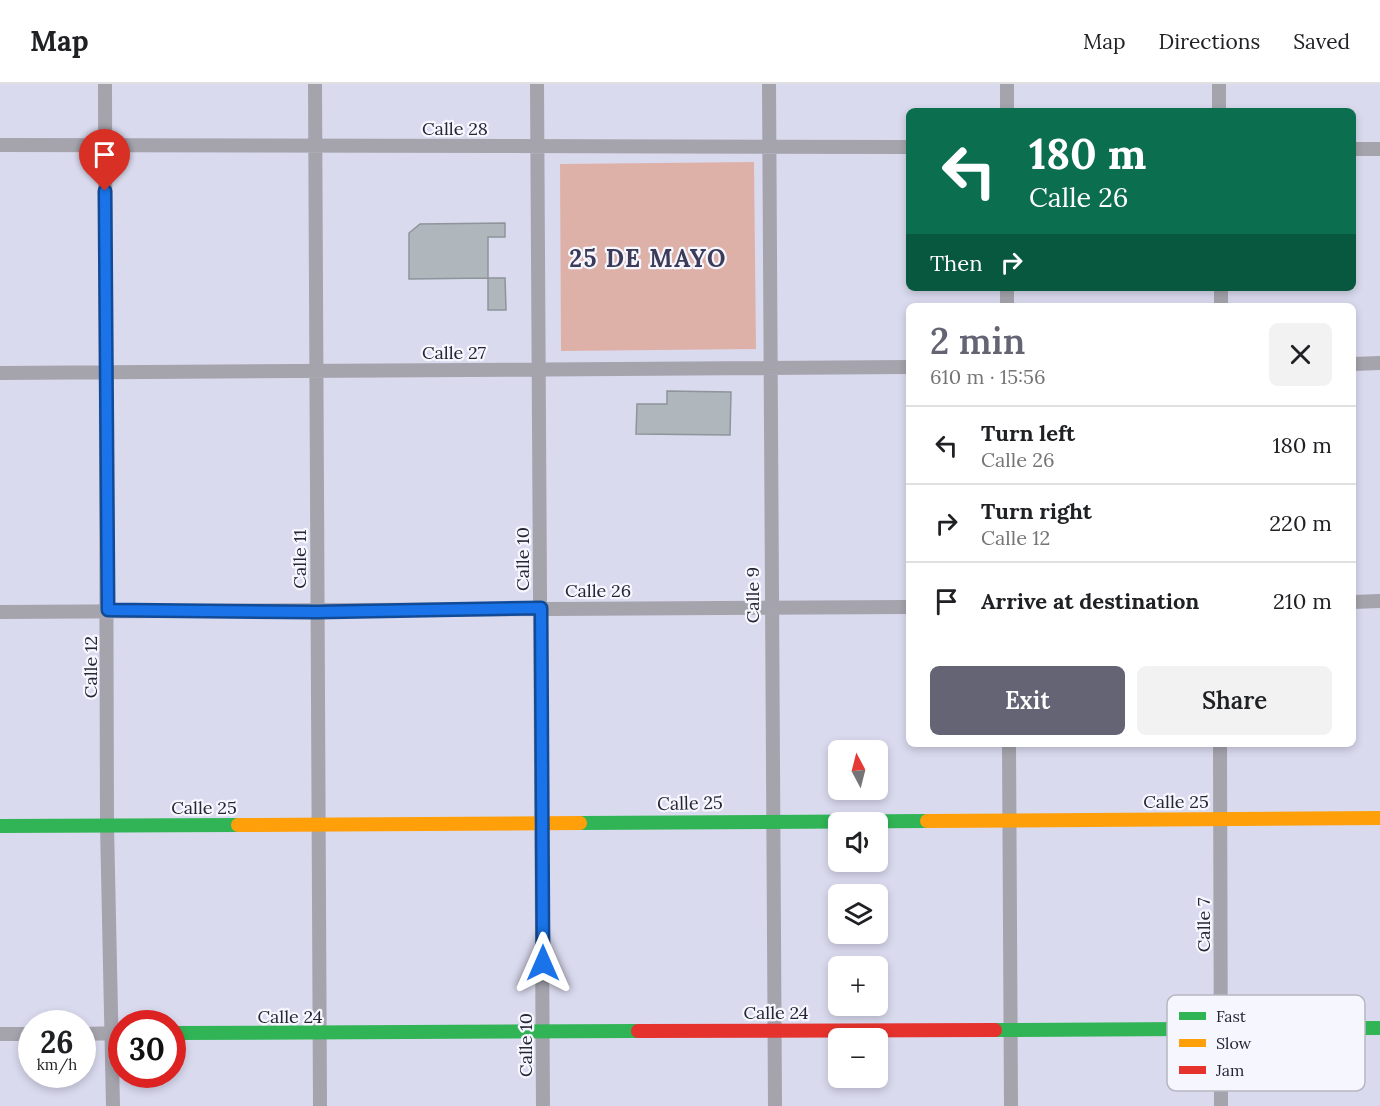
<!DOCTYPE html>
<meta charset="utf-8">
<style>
body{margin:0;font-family:Lora,serif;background:#f2f2f2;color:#202124;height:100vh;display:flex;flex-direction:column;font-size:22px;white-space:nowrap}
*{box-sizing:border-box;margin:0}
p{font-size:20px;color:#757577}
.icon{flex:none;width:33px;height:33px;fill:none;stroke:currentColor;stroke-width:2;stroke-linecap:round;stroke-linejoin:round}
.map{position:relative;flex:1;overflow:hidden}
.drawer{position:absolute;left:906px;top:219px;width:450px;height:444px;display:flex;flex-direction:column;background:#fff;border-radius:9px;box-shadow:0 3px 9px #0003}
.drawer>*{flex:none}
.top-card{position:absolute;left:906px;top:24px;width:450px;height:183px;border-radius:9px;box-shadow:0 3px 9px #0003;background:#0b6e4f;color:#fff;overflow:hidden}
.needle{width:39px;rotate:353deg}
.fabs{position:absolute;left:828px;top:656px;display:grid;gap:12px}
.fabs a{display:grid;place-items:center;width:60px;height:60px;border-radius:9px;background:#fff;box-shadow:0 3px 9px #0003;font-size:30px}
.speed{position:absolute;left:18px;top:926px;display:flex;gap:12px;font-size:30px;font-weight:700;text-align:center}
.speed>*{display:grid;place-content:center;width:78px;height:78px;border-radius:50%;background:#fff;box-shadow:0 3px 9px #0003;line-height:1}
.speed small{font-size:15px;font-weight:400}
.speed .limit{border:9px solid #d22;background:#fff;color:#111}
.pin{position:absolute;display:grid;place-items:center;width:51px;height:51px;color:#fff;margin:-62px -26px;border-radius:50% 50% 50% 0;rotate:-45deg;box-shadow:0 0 6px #0007}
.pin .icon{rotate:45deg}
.me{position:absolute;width:66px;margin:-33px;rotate:0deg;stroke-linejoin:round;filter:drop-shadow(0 0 4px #0008)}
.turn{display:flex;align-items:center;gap:21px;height:126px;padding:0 24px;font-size:27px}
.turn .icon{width:78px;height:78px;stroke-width:2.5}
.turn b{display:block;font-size:42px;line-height:51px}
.then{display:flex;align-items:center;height:57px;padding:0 24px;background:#0003;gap:12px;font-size:22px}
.round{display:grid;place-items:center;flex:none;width:63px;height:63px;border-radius:9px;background:#f2f2f2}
.headline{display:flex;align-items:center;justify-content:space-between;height:102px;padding:0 24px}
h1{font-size:36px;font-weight:600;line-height:45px;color:#646475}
.action{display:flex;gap:12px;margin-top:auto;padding:12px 24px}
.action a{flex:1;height:69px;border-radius:9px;background:#646475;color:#fff;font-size:24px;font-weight:600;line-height:69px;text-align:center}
.action a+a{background:#f2f2f2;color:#202124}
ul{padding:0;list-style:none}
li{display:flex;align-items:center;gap:18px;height:78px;padding:0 24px;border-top:2px solid #e0e0e0}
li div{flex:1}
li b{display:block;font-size:22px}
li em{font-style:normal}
header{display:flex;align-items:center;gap:36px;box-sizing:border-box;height:84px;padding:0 30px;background:#fff;border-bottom:2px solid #e0e0e0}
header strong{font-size:28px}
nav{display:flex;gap:33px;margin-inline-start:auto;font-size:21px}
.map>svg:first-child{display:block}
.green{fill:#deb1a8}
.building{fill:#afb6bc;stroke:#8d959a;stroke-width:1.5}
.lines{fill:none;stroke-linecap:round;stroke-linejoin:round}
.street{stroke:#a5a3ac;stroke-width:14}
.fast{stroke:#30b455;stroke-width:14}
.slow{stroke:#ff9f0a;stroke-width:14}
.jam{stroke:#e5322d;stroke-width:14}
.route-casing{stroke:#114b97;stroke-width:15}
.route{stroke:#1a73e8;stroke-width:10}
.labels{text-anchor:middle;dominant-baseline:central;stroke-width:4.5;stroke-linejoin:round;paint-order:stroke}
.street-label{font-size:18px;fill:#252534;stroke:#f5f6fe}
.district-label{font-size:24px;font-weight:bold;letter-spacing:1.5px;fill:#3b3b59;stroke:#f5f6fe}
.key{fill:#f5f6fe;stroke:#b7b7c1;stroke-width:1.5}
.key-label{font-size:16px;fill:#252534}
</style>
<header>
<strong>Map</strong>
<nav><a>Map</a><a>Directions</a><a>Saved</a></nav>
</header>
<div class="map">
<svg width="1380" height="1022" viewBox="0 0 1380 1022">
<rect width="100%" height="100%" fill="#dadaef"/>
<path class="green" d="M 754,78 L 756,265 L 561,267 L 560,80 Z"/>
<path class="building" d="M 505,139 L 505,153 L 488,153 L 488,194 L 505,194 L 506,226 L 488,226 L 488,194 L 409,195 L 409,149 L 420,140 Z
M 667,307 L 731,308 L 730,351 L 636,350 L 637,320 L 667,320 Z"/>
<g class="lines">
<path class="street" d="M 105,0 L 107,741 L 113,1022
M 315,0 L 320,1022
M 537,0 L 543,1022
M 769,0 L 775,1022
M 1219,0 L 1219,27
M 1007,27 L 1007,0
M 0,61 L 909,63
M 1353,65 L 1380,65
M 1007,204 L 1007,222
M 1221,204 L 1221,222
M 1353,280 L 1380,279
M 0,289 L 909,283
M 1353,518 L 1380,517
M 0,528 L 909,523
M 1009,660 L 1011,1022
M 1220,660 L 1221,1022
M 0,950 L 32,950
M 82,950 L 119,949"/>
<path class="fast" d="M 580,739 L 927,737
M 0,742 L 238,741
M 995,946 L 1380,944
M 172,949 L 638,947"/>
<path class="slow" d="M 927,737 L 1380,734
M 238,741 L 580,739"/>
<path class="jam" d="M 638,947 L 995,946"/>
</g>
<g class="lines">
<defs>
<path id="route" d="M 105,107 L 108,526 L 317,528 L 541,524 L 543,879"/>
</defs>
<use href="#route" class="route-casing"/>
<use href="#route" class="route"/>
</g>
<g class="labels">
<g class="street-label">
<text x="455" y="44">Calle 28</text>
<text x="454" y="268">Calle 27</text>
<text transform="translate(299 475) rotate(-90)">Calle 11</text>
<text transform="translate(522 475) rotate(-90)">Calle 10</text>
<text x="598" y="506">Calle 26</text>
<text transform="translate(752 511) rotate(-90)">Calle 9</text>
<text transform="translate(90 583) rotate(-90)">Calle 12</text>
<text x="1176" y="717">Calle 25</text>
<text transform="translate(690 719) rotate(-1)">Calle 25</text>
<text x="204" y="723">Calle 25</text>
<text transform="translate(1203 841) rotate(-90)">Calle 7</text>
<text x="776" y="928">Calle 24</text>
<text x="290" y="932">Calle 24</text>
<text transform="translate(525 961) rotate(-90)">Calle 10</text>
</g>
<g class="district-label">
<text x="648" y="174">25 DE MAYO</text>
</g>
</g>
<rect x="1167" y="911" width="198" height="96" rx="9" class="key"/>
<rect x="1179" y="928" width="27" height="8" fill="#30b455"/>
<rect x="1179" y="955" width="27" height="8" fill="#ff9f0a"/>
<rect x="1179" y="982" width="27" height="8" fill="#e5322d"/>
<g class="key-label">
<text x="1216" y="938">Fast</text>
<text x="1216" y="965">Slow</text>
<text x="1216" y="992">Jam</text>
</g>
</svg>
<div class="fabs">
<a><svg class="needle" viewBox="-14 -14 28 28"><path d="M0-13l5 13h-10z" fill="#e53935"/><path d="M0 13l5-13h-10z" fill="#757577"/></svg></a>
<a><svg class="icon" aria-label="sound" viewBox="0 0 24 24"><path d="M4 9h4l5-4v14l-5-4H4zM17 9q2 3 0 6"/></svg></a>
<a><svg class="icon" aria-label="layers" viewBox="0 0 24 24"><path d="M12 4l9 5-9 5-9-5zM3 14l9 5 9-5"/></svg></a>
<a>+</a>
<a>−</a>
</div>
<div class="speed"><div>26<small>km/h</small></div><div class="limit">30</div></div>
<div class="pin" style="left:105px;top:107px;background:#d93025"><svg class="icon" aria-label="arrive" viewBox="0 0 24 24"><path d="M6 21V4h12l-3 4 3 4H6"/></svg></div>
<svg class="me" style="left:543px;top:879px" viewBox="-20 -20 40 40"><path d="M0-17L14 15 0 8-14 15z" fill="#1a73e8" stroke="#fff" stroke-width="4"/></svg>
<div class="top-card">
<div class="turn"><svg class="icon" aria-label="left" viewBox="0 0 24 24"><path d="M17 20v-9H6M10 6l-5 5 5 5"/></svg><div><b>180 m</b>Calle 26</div></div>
<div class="then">Then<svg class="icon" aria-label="right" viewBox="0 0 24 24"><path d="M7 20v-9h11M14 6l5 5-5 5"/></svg></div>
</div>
<section class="drawer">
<div class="headline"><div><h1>2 min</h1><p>610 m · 15:56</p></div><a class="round"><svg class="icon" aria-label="close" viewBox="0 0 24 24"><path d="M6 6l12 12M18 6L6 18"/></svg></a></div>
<ul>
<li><svg class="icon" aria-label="left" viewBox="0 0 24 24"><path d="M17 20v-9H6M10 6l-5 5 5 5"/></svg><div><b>Turn left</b><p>Calle 26</p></div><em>180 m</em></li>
<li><svg class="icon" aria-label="right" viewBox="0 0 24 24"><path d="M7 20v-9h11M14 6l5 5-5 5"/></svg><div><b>Turn right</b><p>Calle 12</p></div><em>220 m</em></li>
<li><svg class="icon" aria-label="arrive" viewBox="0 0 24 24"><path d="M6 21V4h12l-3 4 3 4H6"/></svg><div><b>Arrive at destination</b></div><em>210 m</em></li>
</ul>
<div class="action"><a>Exit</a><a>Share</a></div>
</section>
</div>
